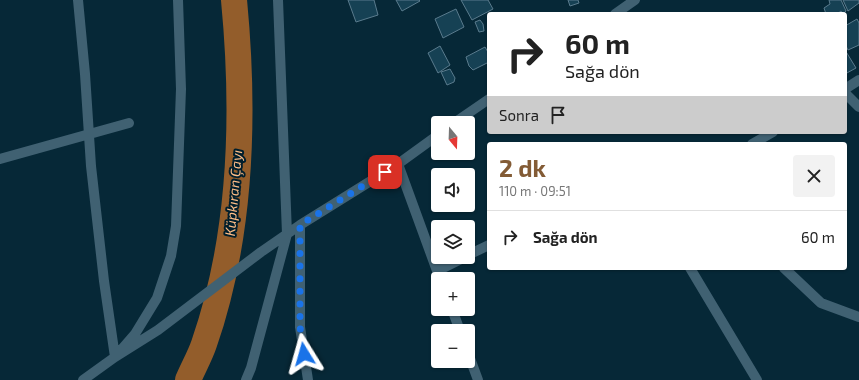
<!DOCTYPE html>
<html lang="tr">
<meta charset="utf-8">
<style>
body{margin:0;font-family:"Exo 2",sans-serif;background:#f2f2f2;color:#222;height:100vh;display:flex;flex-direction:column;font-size:15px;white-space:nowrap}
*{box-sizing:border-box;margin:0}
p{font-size:13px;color:#767676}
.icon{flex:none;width:22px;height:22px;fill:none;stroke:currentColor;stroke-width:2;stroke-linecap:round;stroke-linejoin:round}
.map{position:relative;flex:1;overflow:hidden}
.drawer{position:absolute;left:487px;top:142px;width:360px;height:128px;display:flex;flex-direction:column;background:#fff;border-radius:4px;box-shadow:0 1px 3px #0004}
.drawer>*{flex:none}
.top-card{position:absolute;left:487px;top:12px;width:360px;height:122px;border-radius:4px;box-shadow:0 1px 3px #0004;background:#fff;color:#222;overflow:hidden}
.needle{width:26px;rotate:161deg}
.controls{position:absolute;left:431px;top:116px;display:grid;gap:8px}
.controls a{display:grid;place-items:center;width:44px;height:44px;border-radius:4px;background:#fff;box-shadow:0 1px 3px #0004;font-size:20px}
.pin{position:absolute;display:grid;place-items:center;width:34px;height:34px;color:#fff;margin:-17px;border-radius:8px;box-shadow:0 2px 6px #0006}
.me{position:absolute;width:44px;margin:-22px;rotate:352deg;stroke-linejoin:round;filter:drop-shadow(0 0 3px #0008)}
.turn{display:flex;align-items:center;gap:14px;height:84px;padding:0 12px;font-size:18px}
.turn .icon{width:52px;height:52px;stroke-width:2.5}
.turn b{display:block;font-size:28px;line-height:34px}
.then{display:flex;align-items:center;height:38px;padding:0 12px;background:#0003;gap:8px;font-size:15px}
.round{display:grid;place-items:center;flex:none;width:42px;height:42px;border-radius:4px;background:#f2f2f2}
.overview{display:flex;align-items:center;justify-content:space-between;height:68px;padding:0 12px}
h1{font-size:24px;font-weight:700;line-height:30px;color:#835b35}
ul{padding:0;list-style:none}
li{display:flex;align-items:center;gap:12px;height:52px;padding:0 12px;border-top:1px solid #e0e0e0}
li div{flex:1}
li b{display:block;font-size:15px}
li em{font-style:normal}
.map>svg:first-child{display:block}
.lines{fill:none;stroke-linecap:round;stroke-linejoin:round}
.river{stroke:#935d2b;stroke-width:26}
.building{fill:#164154;stroke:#5a7b8d}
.minor{stroke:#406172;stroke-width:10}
.route{stroke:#1a73e8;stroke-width:7;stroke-dasharray:0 12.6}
.labels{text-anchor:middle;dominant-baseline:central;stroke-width:4;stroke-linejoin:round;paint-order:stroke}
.water-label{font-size:14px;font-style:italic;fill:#febe88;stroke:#001e2c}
</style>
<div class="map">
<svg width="859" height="380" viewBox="0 0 859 380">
<rect width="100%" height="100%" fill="#062837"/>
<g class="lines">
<path class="river" d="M 188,380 C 193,368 200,356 204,344 C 242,235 245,114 234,0"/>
</g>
<path class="building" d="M 348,0 L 374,0 L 378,15 L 356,22 Z
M 396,0 L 419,0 L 420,1 L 402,11 Z
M 461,0 L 488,0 L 493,9 L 472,20 Z
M 568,0 L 578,0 L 579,3 L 570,6 Z
M 829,0 L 841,0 L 846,11 L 843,14 L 841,11 L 837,14 L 826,14 L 824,8 L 830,4 Z
M 843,0 L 859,0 L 859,3 L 848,11 Z
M 456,9 L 464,27 L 443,38 L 435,19 Z
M 857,19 L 859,23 L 859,45 L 848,50 L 845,44 L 845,26 Z
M 480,20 L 483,24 L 484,31 L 479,32 L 475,22 Z
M 440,46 L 450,65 L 438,73 L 428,53 Z
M 485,47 L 489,54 L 489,62 L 473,70 L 469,66 L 466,57 Z
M 845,50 L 856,68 L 845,74 Z
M 450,69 L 455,78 L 454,82 L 447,85 L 441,72 Z"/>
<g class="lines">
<path class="minor" d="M 78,0 L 85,74 L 91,166 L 104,281 L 115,357 L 158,330 L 261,252 L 300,225 L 398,164 L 438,135
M 615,14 L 635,0
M 845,89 L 859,80
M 845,93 L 859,107
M 454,123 L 489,99
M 752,144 L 773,132
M 0,159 L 129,123
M 398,164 L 440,279
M 300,225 L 300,327 L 308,380
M 468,255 L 489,245
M 690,268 L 757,380
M 784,268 L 821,303 L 859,317
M 437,271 L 465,257
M 452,309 L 460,331
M 468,353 L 478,380
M 83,380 L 115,357 L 135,334 L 157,298 L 171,256 L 176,226 L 181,89 L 178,0
M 246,380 L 251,368 L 287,234 L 278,0"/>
</g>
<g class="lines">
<path class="route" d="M 304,354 L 300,327 L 300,225 L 385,172"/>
</g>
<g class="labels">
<g class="water-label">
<text transform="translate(233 193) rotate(-85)">Küpkıran Çayı</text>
</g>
</g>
</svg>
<div class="controls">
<a><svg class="needle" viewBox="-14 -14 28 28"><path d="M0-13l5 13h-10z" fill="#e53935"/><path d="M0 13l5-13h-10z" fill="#767676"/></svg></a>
<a><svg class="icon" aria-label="sound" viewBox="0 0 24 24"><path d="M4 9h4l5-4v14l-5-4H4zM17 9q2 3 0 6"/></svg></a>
<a><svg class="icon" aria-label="layers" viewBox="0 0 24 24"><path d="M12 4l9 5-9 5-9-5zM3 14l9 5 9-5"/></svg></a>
<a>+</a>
<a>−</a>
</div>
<div class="pin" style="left:385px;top:172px;background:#d93025"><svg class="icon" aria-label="arrive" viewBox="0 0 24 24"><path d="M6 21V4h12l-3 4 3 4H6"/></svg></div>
<svg class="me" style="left:304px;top:354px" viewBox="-20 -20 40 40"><path d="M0-17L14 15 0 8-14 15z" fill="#1a73e8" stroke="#fff" stroke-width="4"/></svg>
<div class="top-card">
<div class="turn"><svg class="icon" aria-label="right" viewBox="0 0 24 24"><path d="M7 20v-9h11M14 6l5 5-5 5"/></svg><div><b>60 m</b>Sağa dön</div></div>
<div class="then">Sonra<svg class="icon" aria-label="arrive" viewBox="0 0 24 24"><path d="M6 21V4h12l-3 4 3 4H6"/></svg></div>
</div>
<section class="drawer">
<div class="overview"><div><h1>2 dk</h1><p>110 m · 09:51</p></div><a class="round"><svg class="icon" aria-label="close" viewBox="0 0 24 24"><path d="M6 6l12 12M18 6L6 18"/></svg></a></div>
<ul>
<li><svg class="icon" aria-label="right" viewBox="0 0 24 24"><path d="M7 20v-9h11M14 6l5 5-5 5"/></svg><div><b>Sağa dön</b></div><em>60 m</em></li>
</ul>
</section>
</div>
